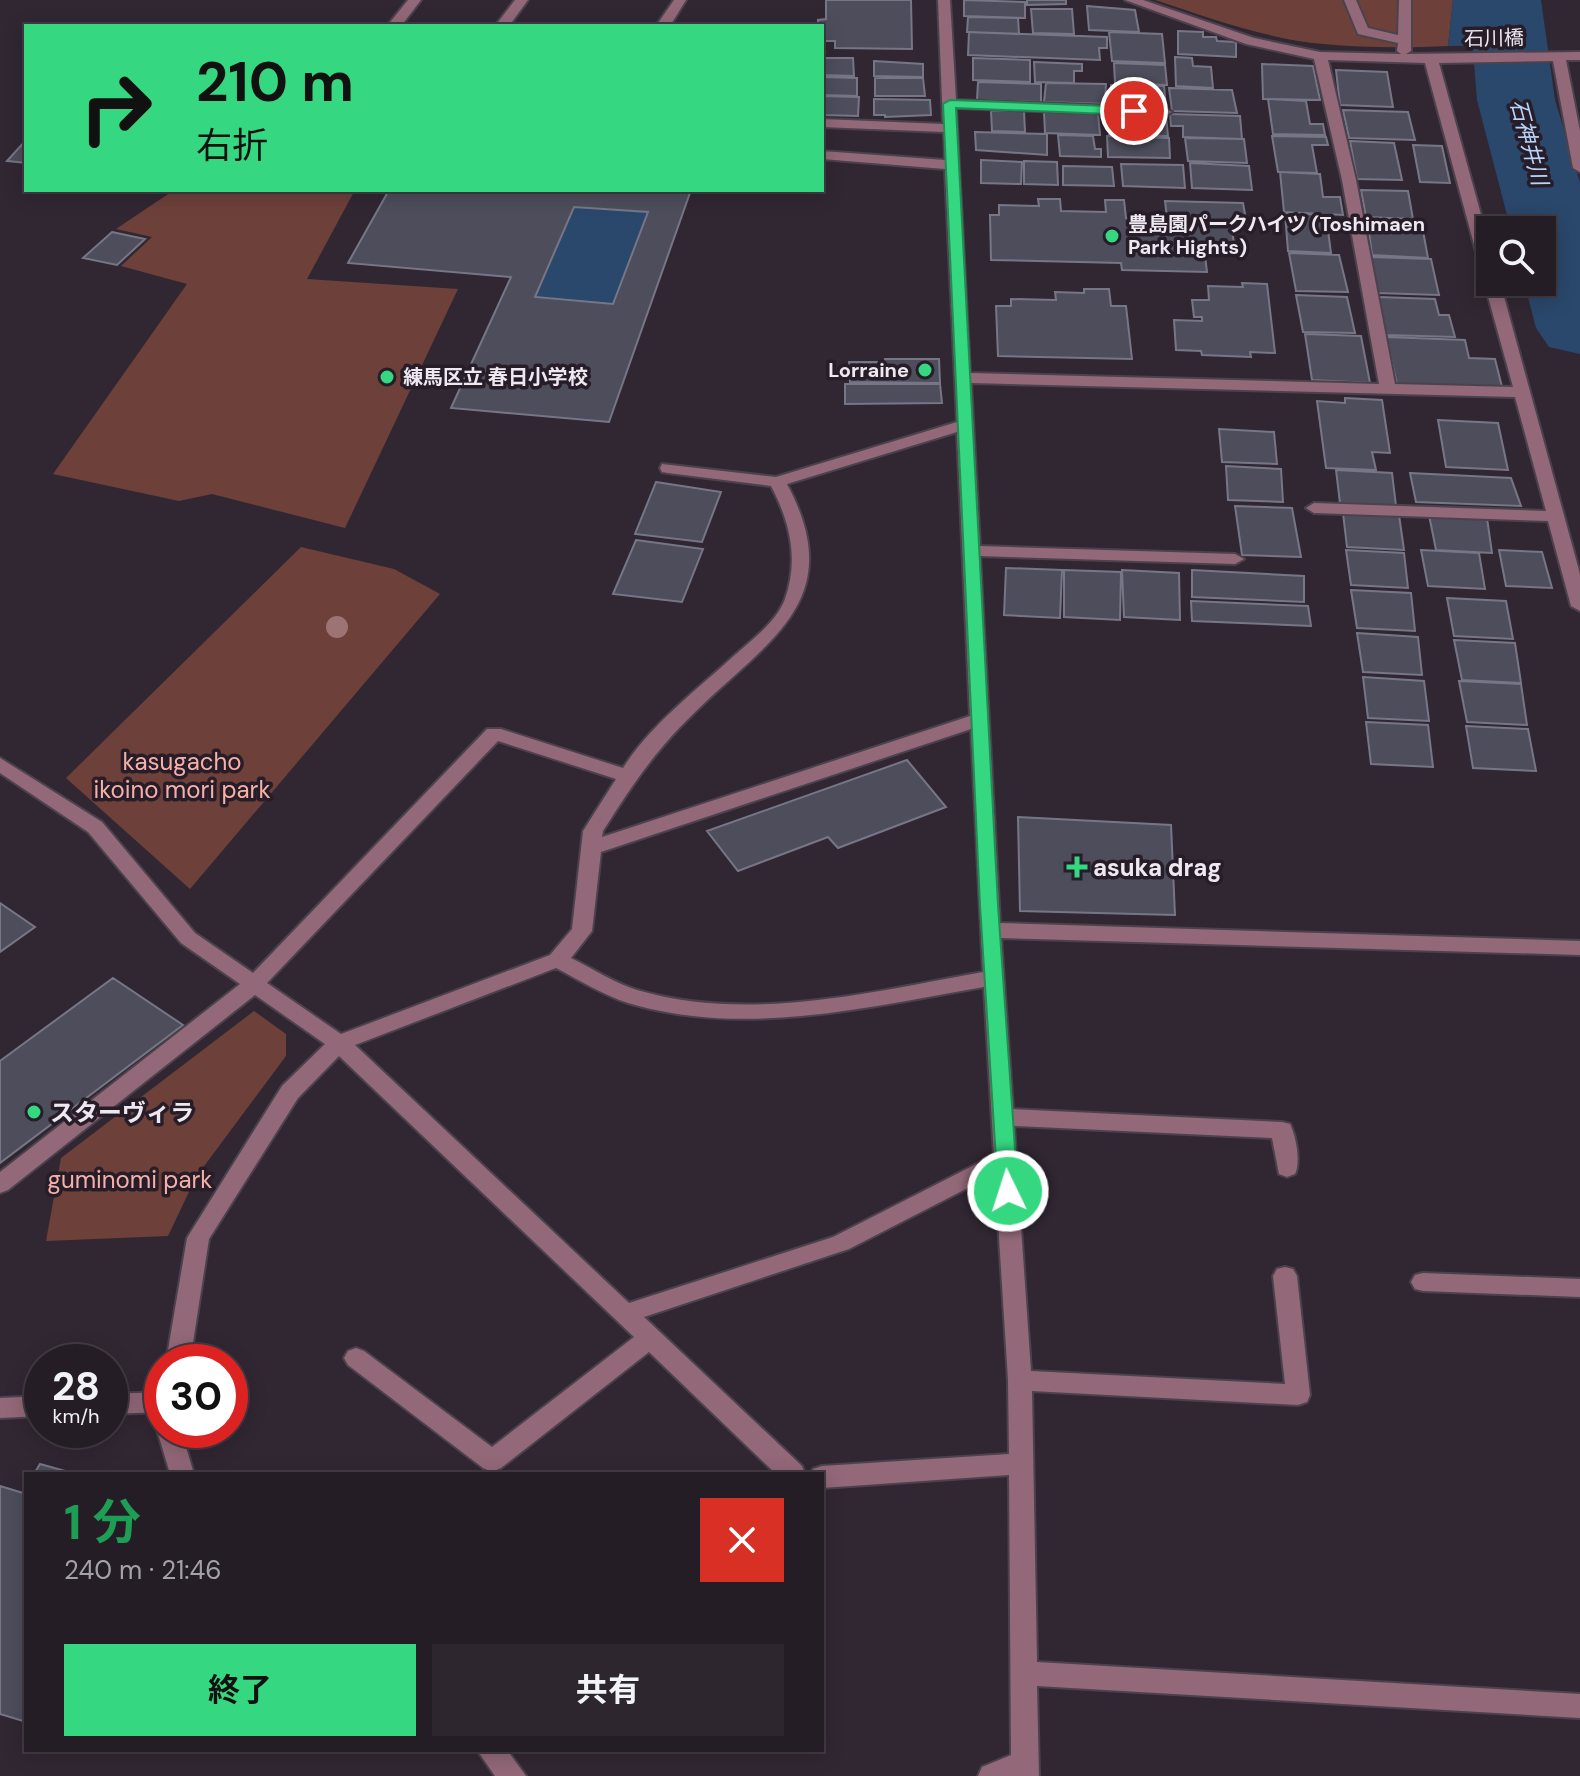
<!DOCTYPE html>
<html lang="ja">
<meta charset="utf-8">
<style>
body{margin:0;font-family:"DM Sans","Noto Sans JP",sans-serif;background:#2d262e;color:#f1f3f6;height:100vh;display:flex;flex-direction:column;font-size:30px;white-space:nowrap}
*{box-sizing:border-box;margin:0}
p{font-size:26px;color:#a3a2a7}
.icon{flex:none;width:44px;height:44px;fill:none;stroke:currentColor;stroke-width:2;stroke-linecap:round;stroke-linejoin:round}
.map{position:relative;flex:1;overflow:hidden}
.panel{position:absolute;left:24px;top:1472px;width:800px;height:280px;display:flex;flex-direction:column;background:#251d26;border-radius:0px;box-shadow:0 4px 20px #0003,0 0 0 2px #423b43}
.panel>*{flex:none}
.banner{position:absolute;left:24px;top:24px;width:800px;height:168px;border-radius:0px;box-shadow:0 4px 20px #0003,0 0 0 2px #423b43;background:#35d881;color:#111;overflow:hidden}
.buttons{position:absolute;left:1476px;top:216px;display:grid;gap:16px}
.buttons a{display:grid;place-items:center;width:80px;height:80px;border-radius:0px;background:#251d26;box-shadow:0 4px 20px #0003,0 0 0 2px #423b43;font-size:40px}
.speed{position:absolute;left:24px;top:1344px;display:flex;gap:16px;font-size:40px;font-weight:700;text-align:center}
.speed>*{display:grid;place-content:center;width:104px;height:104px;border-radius:50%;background:#251d26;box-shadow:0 4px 20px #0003,0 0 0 2px #423b43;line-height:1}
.speed small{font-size:20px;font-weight:400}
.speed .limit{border:12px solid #d22;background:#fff;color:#111}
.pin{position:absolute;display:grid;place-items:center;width:68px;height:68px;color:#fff;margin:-34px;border:4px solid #fff;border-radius:50%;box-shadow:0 2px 8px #0007}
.me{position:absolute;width:88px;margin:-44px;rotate:356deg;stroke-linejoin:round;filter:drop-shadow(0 0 6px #0008)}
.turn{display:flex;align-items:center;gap:28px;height:168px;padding:0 40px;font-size:36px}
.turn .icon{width:104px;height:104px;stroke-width:2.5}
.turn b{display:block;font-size:56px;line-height:68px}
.round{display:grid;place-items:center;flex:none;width:84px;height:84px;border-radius:0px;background:#2d262e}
.summary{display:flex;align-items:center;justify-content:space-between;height:136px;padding:0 40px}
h1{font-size:48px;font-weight:700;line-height:60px;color:#1e9e55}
.button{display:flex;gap:16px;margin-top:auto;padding:16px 40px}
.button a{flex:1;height:92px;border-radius:0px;background:#35d881;color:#111;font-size:32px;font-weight:700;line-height:92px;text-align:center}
.button a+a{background:#2d262e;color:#f1f3f6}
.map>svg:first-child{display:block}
.green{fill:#6e403a}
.water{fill:#2a486c}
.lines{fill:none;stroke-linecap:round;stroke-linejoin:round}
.river{fill:#2a486c;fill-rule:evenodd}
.building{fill:#4d4d5c;stroke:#777687;stroke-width:2;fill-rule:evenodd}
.minor-casing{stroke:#4b424d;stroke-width:4}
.minor{fill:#936879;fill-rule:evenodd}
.tree{fill:#9d7373}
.route{fill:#35d881;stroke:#228c54;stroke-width:2}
.poi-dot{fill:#35d881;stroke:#271d29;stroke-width:3}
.labels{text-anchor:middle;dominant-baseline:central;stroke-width:7;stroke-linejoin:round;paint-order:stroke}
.far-street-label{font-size:20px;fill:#eee8f0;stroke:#271d29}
.far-poi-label{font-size:20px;font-weight:bold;fill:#eee8f0;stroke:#271d29;text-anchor:start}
.far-water-label{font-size:22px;font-style:italic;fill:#b7d5fa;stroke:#271d29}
.park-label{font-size:24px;fill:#f5b1a8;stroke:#271d29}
.poi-label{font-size:24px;font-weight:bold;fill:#eee8f0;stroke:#271d29;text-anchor:start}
</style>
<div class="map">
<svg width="1580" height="1776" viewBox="0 0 1580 1776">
<rect width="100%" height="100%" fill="#312733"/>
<path class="green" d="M 1155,0 L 1453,0 L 1448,46 C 1408,48 1364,48 1324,44 C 1266,39 1210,18 1155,0 Z
M 174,190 L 355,190 L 307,279 L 458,289 L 345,528 L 212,494 L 179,501 L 53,474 L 187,284 L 121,266 L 152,237 L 116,229 Z
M 301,547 L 394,569 L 440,594 L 190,889 L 66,778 Z
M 254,1011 L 286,1034 L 286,1056 L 196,1177 L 168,1236 L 46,1241 L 61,1158 Z"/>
<path class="water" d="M 1453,0 L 1538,0 L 1536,45 L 1448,46 Z
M 574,207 L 648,212 L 613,304 L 535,297 Z"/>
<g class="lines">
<path class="river" d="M 1469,0 L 1541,0 L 1555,100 L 1580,183 L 1580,354 L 1549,347 L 1536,328 L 1524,282 L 1542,282 L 1542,230 L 1511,230 L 1477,100 Z"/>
</g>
<path class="building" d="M 826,0 L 911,0 L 912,49 L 835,48 L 835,41 L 822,41 L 822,26 L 818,26 L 818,20 L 826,19 Z
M 964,0 L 1025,2 L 1025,18 L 964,16 Z
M 1027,0 L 1066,0 L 1066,4 L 1027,5 Z
M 1087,6 L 1135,10 L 1139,32 L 1089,30 Z
M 1031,9 L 1072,9 L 1074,34 L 1033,33 Z
M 968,17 L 1018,18 L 1019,34 L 967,32 Z
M 1178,31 L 1203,32 L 1203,37 L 1216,37 L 1217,41 L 1236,42 L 1236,57 L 1178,54 Z
M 969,32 L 1107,37 L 1107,48 L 1099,48 L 1100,60 L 968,55 Z
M 1109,32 L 1162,34 L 1165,63 L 1112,61 Z
M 822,53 L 825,53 L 823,58 L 853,58 L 854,76 L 822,75 Z
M 1175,57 L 1192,58 L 1193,66 L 1211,67 L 1213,88 L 1176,86 Z
M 973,58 L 1030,60 L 1030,82 L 973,80 Z
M 874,61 L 923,64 L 923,77 L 874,76 Z
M 1034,62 L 1082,64 L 1082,71 L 1074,71 L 1074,83 L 1035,82 Z
M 1114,63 L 1165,65 L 1167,85 L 1115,83 Z
M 1262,64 L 1313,66 L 1320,100 L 1263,99 Z
M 1336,70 L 1387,72 L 1393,107 L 1340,105 Z
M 822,77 L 857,78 L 857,96 L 822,95 Z
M 875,78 L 923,78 L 925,96 L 875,96 Z
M 978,82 L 1041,84 L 1041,102 L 977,100 Z
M 1046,83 L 1106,84 L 1105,104 L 1044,102 Z
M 1111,85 L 1164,86 L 1166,107 L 1111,105 Z
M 1169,88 L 1232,90 L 1237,113 L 1172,111 Z
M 822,96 L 859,97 L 858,116 L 822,115 Z
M 874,99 L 930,100 L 931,115 L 885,117 L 885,115 L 874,115 Z
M 1268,99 L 1306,101 L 1310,124 L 1323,124 L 1325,135 L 1273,134 Z
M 1343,110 L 1408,112 L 1415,140 L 1349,138 Z
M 991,111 L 1024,111 L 1025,132 L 992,131 Z
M 1044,112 L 1098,114 L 1100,135 L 1045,133 Z
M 1170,114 L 1240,116 L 1242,139 L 1183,137 L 1183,126 L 1171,126 Z
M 1108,115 L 1166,116 L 1168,136 L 1109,135 Z
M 975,132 L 1047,134 L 1047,155 L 976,150 Z
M 1058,135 L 1093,136 L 1095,149 L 1101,149 L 1101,157 L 1060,156 Z
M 1107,136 L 1169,138 L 1170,158 L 1108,157 Z
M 1272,136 L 1326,137 L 1328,145 L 1312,145 L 1317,173 L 1278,172 Z
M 1185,138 L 1244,139 L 1247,163 L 1188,161 Z
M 26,140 L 26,163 L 7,161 Z
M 1350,141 L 1394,143 L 1402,180 L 1357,179 Z
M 1413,145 L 1442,146 L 1450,183 L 1420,182 Z
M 981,160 L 1022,162 L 1021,184 L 981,183 Z
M 1024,161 L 1057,162 L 1058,185 L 1024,184 Z
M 1190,163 L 1249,166 L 1252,190 L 1192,188 Z
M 1121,164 L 1183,165 L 1185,188 L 1123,186 Z
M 1063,166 L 1112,167 L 1114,186 L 1063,185 Z
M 1280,172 L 1320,174 L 1323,197 L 1340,197 L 1343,215 L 1284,212 Z
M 389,190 L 691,190 L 609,422 L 451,408 L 511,277 L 348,263 ZM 574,207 L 648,212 L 613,304 L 535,297 Z
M 1361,190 L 1408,191 L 1413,219 L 1366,217 Z
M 1038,199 L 1060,199 L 1061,211 L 1106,212 L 1105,200 L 1124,200 L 1126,218 L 1167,218 L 1165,201 L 1243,203 L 1247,225 L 1231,225 L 1235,249 L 1204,248 L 1207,272 L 1122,270 L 1121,263 L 991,260 L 990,215 L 999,215 L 999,205 L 1039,206 Z
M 1285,213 L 1326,215 L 1331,253 L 1288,251 Z
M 1367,217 L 1421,220 L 1428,258 L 1372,255 Z
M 112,232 L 145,239 L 117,265 L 83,258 Z
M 1289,253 L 1339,255 L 1348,292 L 1296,291 Z
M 1371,257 L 1431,259 L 1439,295 L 1377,293 Z
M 1242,283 L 1267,284 L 1275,353 L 1250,352 L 1251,357 L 1202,355 L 1201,351 L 1176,350 L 1174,320 L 1202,321 L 1202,317 L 1194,317 L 1192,300 L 1209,300 L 1208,286 L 1243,287 Z
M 1084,289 L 1109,289 L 1111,306 L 1126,306 L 1132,359 L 998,356 L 996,306 L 1011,306 L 1011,299 L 1056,300 L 1055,292 L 1084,293 Z
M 1296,295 L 1347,297 L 1355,333 L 1303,332 Z
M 1379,297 L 1435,299 L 1439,315 L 1449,315 L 1455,337 L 1386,335 Z
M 1305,334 L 1361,336 L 1370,383 L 1312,380 Z
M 1386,337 L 1465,340 L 1469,358 L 1495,359 L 1502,387 L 1397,384 Z
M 885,359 L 939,359 L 940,383 L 850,382 L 849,362 L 884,362 Z
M 845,384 L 940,384 L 942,403 L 845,404 Z
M 1345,398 L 1382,400 L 1390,453 L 1372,452 L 1376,470 L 1326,468 L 1317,401 L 1345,403 Z
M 1438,420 L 1498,423 L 1508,470 L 1446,467 Z
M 1219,429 L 1274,432 L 1277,464 L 1222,462 Z
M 1226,466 L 1281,469 L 1283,502 L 1228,500 Z
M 1336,470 L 1392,473 L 1396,506 L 1340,503 Z
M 1410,473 L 1511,478 L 1521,506 L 1416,502 Z
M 656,482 L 721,492 L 702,542 L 635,534 Z
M 1235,506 L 1292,508 L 1301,557 L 1242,555 Z
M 1343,513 L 1399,515 L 1404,550 L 1347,547 Z
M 1429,515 L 1487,518 L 1492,553 L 1436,550 Z
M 636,540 L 703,549 L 682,602 L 613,594 Z
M 1346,550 L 1404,553 L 1408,588 L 1351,585 Z
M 1421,550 L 1479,553 L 1485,589 L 1428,586 Z
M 1499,550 L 1542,552 L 1552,588 L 1506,586 Z
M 1006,568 L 1062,570 L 1060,618 L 1004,615 Z
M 1064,570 L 1121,572 L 1120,620 L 1064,617 Z
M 1122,570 L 1179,573 L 1180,620 L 1124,617 Z
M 1192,570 L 1304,576 L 1304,602 L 1192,597 Z
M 1351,590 L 1411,593 L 1415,631 L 1357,628 Z
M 1447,598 L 1506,601 L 1513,639 L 1454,636 Z
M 1191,601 L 1308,606 L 1311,626 L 1192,621 Z
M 1357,633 L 1418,637 L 1422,675 L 1363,672 Z
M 1454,640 L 1515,643 L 1521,683 L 1462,680 Z
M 1363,677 L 1424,681 L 1429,721 L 1368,718 Z
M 1459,681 L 1521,684 L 1527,725 L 1467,722 Z
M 1366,722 L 1428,725 L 1433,767 L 1371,764 Z
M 1466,726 L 1528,729 L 1536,771 L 1473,768 Z
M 907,760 L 946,807 L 838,848 L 828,837 L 738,871 L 707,831 Z
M 1018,817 L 1171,825 L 1175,915 L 1020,911 Z
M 0,903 L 35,927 L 0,952 Z
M 113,978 L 183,1025 L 0,1163 L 0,1061 Z
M 40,1464 L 76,1474 L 34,1474 Z
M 0,1486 L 23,1493 L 26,1488 L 26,1722 L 0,1714 Z"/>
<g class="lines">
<defs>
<path id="minor" d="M 408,0 L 421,0 L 401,26 L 387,26 Z
M 515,0 L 528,0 L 509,26 L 495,26 Z
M 674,0 L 686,0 L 670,26 L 656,26 Z
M 938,0 L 950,0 L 956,100 L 1165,108 L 1172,112 L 1165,116 L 956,108 L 970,373 L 1379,384 L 1342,180 L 1314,59 L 1246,44 L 1125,0 L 1143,0 L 1254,38 L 1320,52 L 1401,54 L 1397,51 L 1398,43 L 1358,34 L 1344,0 L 1356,0 L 1368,28 L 1398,35 L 1399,0 L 1411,0 L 1411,51 L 1406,54 L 1580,52 L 1580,60 L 1566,60 L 1580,131 L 1580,172 L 1573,168 L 1553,61 L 1439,63 L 1490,247 L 1490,282 L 1500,282 L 1580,574 L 1580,611 L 1571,606 L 1548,521 L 1314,513 L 1306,508 L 1314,503 L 1546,511 L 1515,397 L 971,383 L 980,546 L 1235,554 L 1244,559 L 1235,564 L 980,556 L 1000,923 L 1580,941 L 1580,955 L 1001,938 L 1013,1109 L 1282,1122 L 1290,1124 C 1296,1136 1301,1162 1295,1174 L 1287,1177 L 1279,1174 L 1272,1138 L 1014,1126 L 1031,1371 L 1285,1384 L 1273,1276 L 1277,1269 L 1285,1267 L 1293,1269 L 1297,1276 L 1310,1395 L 1307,1402 L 1298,1405 L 1032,1391 L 1037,1662 L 1580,1694 L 1580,1718 L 1037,1686 L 1039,1776 L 978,1776 L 982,1767 L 1011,1755 L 1009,1475 L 822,1488 L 822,1474 L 811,1474 L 813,1469 L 822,1466 L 1009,1454 L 1008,1380 L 995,1174 L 849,1249 L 644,1317 L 802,1466 L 805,1474 L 776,1474 L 649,1352 L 501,1468 L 492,1472 L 483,1468 L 348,1365 L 344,1358 L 348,1351 L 356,1348 L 364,1351 L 492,1447 L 634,1337 L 339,1056 L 298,1098 L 209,1239 L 190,1362 L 166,1362 L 187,1238 L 282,1086 L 325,1044 L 255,995 L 8,1190 L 0,1193 L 0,1172 L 240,984 L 181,943 L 88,832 L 0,773 L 0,758 L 102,822 L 195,933 L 253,973 L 487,729 L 501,729 L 623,768 C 651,724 698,689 736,654 C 753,639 777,621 785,599 C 799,559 790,522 771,486 L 668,473 L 662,472 L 660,468 L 662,464 L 776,477 L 957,422 L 945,169 L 822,159 L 822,151 L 945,160 L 944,132 L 822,127 L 822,119 L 943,124 ZM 1328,60 L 1425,63 L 1482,274 L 1489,278 L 1484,282 L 1513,387 L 1395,384 L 1356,180 ZM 957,432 L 970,716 L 602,837 L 603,831 C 631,787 654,752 692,715 C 766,641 850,602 787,484 ZM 971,729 L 983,972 C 871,992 750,1023 637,990 C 614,983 592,968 571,958 L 592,931 L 601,852 ZM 498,741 L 616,779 L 583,831 L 572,929 L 550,955 L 341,1034 L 267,983 ZM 556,968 C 579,980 603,995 628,1003 C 745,1038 867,1007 984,987 L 994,1155 L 833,1237 L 629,1303 L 355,1045 Z
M 1423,1273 L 1580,1279 L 1580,1297 L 1423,1291 L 1415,1289 L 1411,1282 L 1415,1275 Z
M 162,1392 L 162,1412 L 110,1414 L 110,1394 Z
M 42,1396 L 42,1416 L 0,1418 L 0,1398 Z
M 162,1422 L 162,1430 L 181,1430 L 194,1474 L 170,1474 L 157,1430 Z
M 477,1750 L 507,1750 L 526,1776 L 495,1776 Z"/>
</defs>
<use href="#minor" class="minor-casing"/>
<use href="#minor" class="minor"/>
</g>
<circle class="tree" cx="337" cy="627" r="11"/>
<path class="route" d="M 950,100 L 1134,107 L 1141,111 L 1134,115 L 956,108 L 998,905 L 1018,1191 L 1015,1196 L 1001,1196 L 998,1191 L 980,905 L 943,104 Z"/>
<g class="poi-dot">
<circle cx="1112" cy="236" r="8"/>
<circle cx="925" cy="370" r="8"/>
<circle cx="387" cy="377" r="8"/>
<path d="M1073 855h8v8h8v8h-8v8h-8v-8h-8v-8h8z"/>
<circle cx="34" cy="1112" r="8"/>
</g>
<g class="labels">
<g class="far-street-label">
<text transform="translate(1494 38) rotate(-1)">石川橋</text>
</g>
<g class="far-poi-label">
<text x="1128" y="224">豊島園パークハイツ (Toshimaen<tspan x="1128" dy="23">Park Hights)</tspan></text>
<text x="909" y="370" text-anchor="end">Lorraine</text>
<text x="403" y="377">練馬区立 春日小学校</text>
</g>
<g class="far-water-label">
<text transform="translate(1529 142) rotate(75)">石神井川</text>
</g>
<g class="park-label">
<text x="182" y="761">kasugacho<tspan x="182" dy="28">ikoino mori park</tspan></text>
<text x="130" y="1179">guminomi park</text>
</g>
<g class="poi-label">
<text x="1093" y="867">asuka drag</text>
<text x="50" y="1112">スターヴィラ</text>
</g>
</g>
</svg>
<div class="buttons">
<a><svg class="icon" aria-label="search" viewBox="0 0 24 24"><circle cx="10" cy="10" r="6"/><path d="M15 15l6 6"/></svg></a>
</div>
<div class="speed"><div>28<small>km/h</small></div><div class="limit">30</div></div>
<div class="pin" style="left:1134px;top:111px;background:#d93025"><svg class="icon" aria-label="arrive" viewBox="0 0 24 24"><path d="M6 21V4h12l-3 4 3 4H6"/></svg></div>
<svg class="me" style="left:1008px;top:1191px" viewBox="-20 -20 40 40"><circle r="17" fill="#35d881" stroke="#fff" stroke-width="3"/><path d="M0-11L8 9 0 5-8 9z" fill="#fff"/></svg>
<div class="banner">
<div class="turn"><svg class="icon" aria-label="right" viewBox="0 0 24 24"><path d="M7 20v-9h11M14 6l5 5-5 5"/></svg><div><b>210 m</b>右折</div></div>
</div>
<section class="panel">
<div class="summary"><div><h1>1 分</h1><p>240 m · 21:46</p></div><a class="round" style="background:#d93025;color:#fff"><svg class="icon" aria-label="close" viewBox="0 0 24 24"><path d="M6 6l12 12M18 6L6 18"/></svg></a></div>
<div class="button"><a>終了</a><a>共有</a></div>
</section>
</div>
